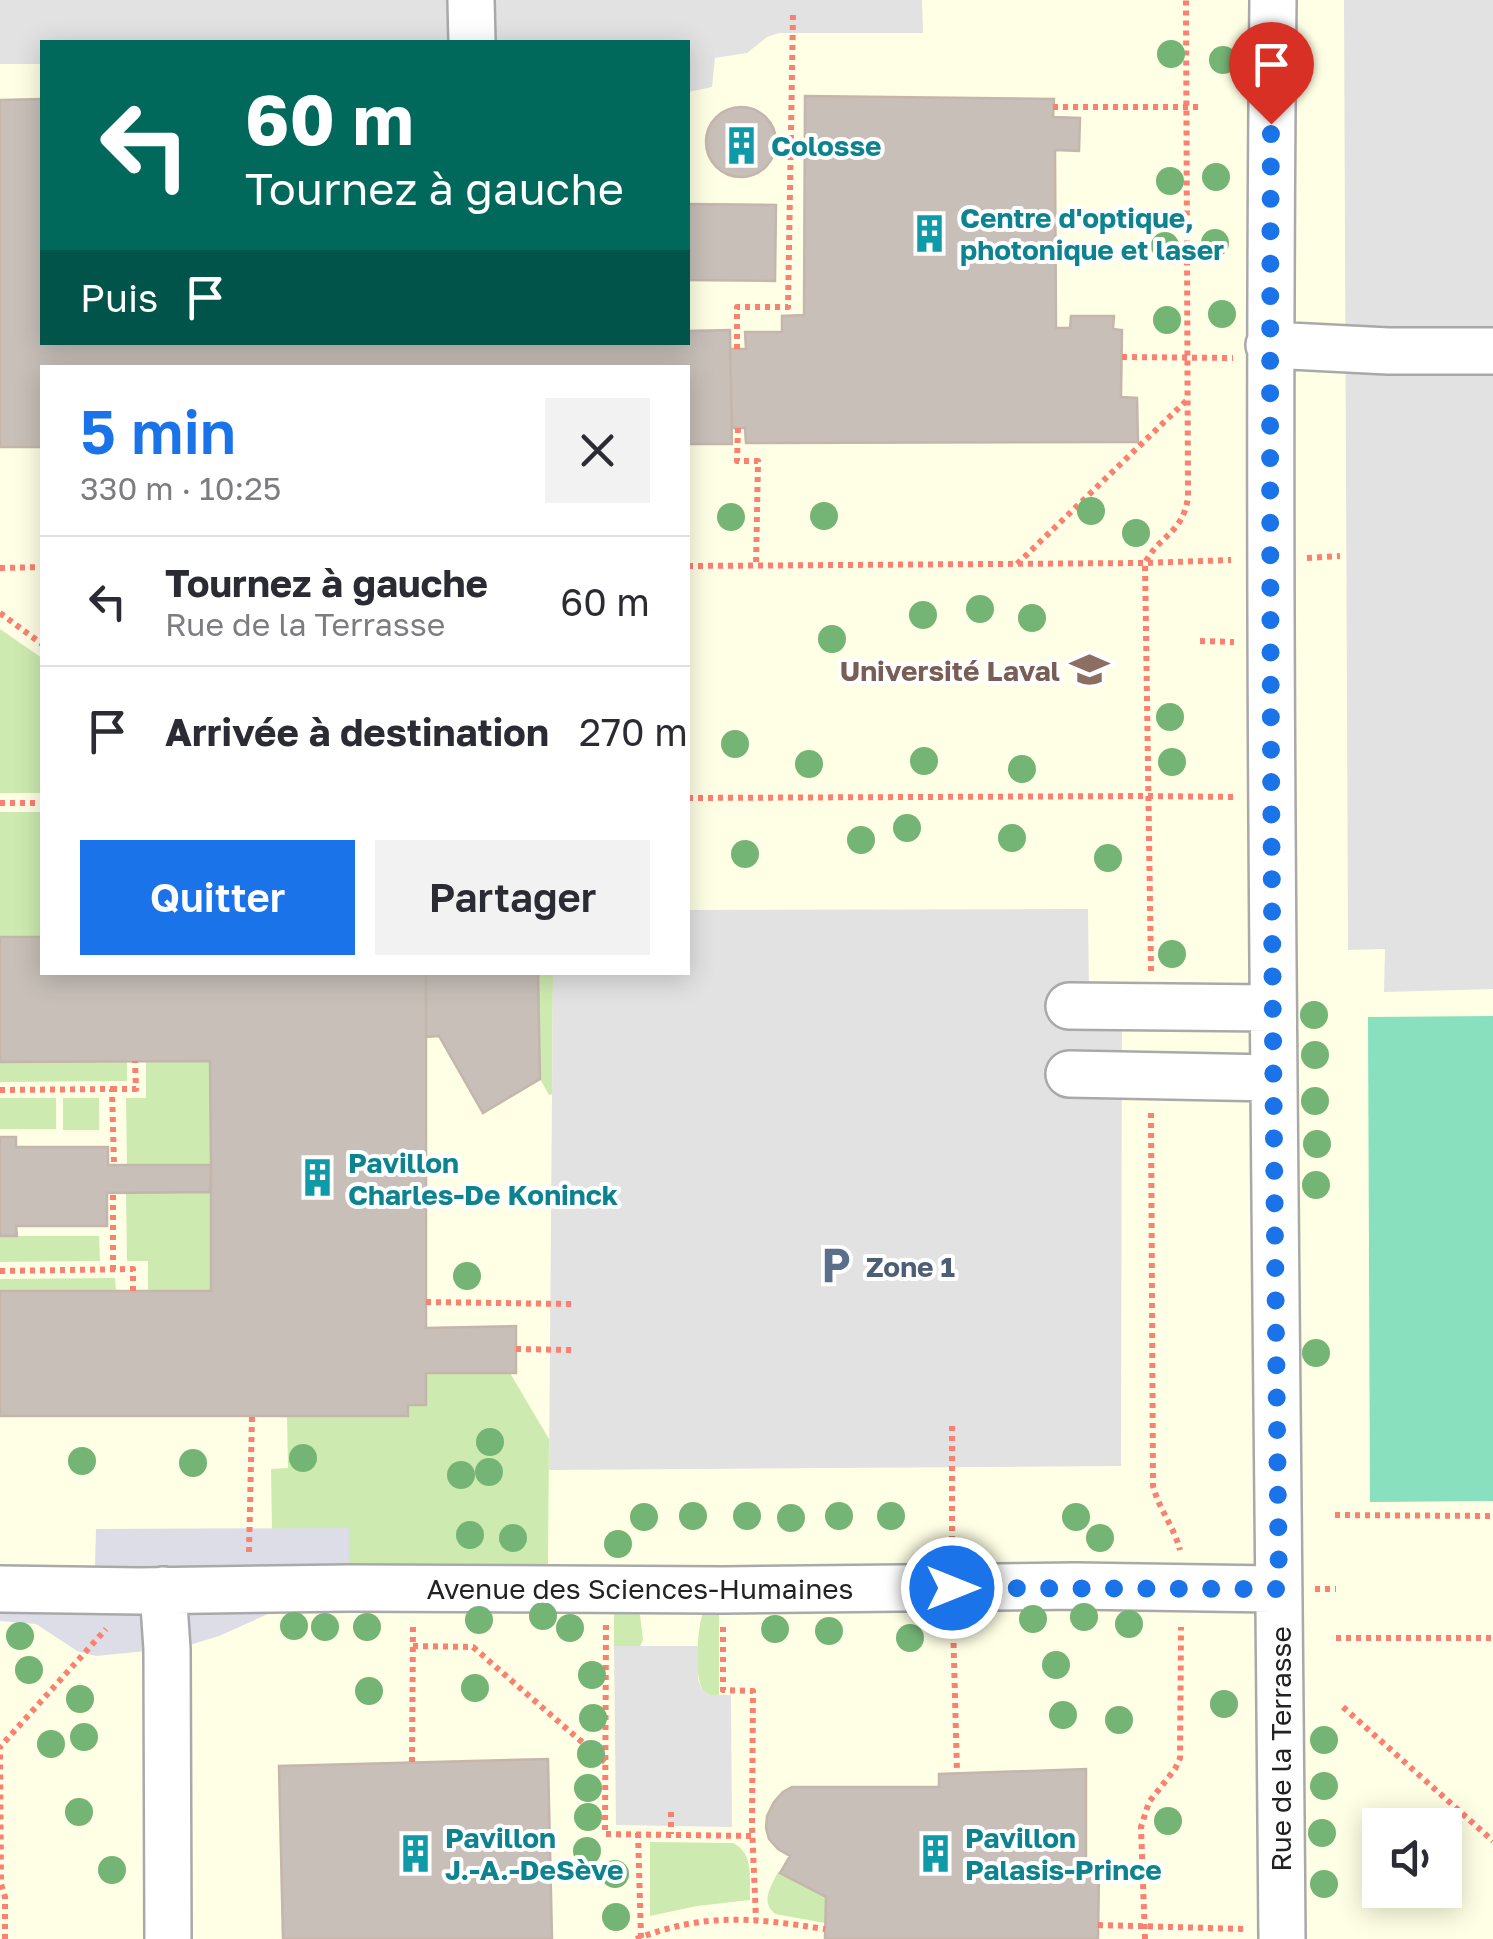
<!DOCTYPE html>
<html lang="fr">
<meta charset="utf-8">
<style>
body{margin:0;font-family:"Golos Text",sans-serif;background:#f2f2f3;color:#2b2b33;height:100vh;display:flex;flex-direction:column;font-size:38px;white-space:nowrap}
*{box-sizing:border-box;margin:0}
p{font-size:32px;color:#7c7c81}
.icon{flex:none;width:55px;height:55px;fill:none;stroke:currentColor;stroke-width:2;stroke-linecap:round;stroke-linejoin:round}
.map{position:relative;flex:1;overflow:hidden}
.side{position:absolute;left:40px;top:365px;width:650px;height:610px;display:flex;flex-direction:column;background:#fff;border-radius:0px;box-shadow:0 5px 25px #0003}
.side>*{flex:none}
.hud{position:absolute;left:40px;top:40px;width:650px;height:305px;border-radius:0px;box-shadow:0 5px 25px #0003;background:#00695c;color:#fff;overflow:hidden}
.tools{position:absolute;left:1362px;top:1808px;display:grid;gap:20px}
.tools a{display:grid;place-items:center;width:100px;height:100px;border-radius:0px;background:#fff;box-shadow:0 5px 25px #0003;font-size:50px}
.pin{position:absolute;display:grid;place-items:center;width:85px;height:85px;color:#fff;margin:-102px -42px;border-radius:50% 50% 50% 0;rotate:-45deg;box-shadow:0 0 10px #0007}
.pin .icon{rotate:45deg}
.me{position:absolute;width:110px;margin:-55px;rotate:90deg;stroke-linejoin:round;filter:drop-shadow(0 0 8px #0008)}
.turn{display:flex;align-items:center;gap:35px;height:210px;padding:0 40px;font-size:45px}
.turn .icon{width:130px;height:130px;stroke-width:2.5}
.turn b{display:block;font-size:70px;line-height:85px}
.then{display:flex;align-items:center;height:95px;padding:0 40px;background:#0003;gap:20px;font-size:38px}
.round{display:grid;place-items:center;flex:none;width:105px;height:105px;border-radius:0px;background:#f2f2f3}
.overview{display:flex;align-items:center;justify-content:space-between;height:170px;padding:0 40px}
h1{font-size:60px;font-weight:600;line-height:75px;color:#1a73e8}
.action{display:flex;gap:20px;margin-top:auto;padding:20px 40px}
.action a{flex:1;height:115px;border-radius:0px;background:#1a73e8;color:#fff;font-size:40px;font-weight:600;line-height:115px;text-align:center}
.action a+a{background:#f2f2f3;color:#2b2b33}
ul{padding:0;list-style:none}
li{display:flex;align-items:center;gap:30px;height:130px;padding:0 40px;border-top:2px solid #e1e1e2}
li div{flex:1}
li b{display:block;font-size:38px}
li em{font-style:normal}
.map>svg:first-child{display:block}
.education{fill:#ffffe5;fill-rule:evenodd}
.grass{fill:#cdebb0}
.pitch{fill:#88e0be}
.parking{fill:#e2e2e2}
.plaza{fill:#dddde8}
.building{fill:#c7bfb8;stroke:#c4b6ab;stroke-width:2.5}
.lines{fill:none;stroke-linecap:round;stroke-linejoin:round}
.minor-casing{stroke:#a9a9a9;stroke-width:50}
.path{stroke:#fa8072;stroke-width:6;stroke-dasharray:5 5;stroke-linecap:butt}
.minor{stroke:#fff;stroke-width:45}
.tree{fill:#74b475}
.route{stroke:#1a73e8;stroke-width:18;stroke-dasharray:0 32.4}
.labels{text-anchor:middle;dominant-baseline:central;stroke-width:8;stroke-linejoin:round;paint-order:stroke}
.culture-label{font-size:28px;font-weight:bold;fill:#0d838f;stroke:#fff;text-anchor:start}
.education-label{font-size:28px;font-weight:bold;fill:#785e54;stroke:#fff;text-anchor:end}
.service-label{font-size:28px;font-weight:bold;fill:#4e5e75;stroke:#fff;text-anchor:start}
.street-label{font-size:28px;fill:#222;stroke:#fff}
</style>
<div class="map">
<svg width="1493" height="1939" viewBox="0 0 1493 1939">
<rect width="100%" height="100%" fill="#f2efe9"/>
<path class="education" d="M 0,0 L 1493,0 L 1493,1939 L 0,1939 ZM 42,42 L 688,42 L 688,342 L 42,342 ZM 42,368 L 688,368 L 688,972 L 42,972 ZM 1380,1825 L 1445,1825 L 1445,1890 L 1380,1890 Z"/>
<path class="grass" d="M 0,629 L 42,658 L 42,793 L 0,793 Z
M 0,812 L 42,812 L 42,937 L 0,937 Z
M 538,973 L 553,973 L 552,1094 L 549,1095 L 540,1079 Z
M 127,1061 L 127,1081 L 0,1082 L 0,1062 Z
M 146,1061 L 210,1061 L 211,1165 L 127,1165 L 126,1098 L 146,1098 Z
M 0,1098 L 56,1098 L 56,1129 L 0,1129 Z
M 63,1098 L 99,1098 L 99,1130 L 63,1130 Z
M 126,1192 L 210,1192 L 211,1291 L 148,1291 L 148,1261 L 127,1261 Z
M 0,1236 L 99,1236 L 100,1261 L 0,1262 Z
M 115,1278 L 116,1291 L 0,1291 L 0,1279 Z
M 426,1373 L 510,1373 L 549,1439 L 548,1564 L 349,1565 L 349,1528 L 272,1530 L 271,1469 L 288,1468 L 287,1416 L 408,1416 L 408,1405 L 426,1405 Z
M 614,1609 L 631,1610 L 640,1615 L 643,1640 L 640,1646 L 614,1646 Z
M 719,1609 L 719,1695 C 712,1695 709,1696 704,1691 C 693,1681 698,1625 703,1612 Z
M 650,1842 L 733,1843 C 755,1854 749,1879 750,1900 L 697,1906 L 650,1916 Z
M 778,1872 L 826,1897 L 825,1923 L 775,1914 C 760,1901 771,1887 778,1872 Z"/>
<path class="pitch" d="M 1493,1016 L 1493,1501 L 1370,1502 L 1368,1017 Z"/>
<path class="parking" d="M 0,0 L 922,0 L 923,33 L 779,33 L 767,37 L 747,53 L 715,58 L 712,87 L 688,92 L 688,42 L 42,42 L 42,64 L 0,64 Z
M 1344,0 L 1493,0 L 1493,989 L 1384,992 L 1385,949 L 1348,950 Z
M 1088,909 L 1089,996 L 1122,996 L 1121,1466 L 549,1470 L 553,973 L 688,972 L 688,910 Z
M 614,1646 L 698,1646 L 698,1680 L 702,1689 L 710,1695 L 731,1695 L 732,1827 L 616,1825 Z"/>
<path class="plaza" d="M 349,1528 L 349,1610 L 290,1611 L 268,1614 L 219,1636 L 193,1644 L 167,1649 L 96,1656 L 77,1651 L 36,1624 L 0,1621 L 0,1568 L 95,1567 L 96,1529 Z"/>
<path class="building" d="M 805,96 L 1054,99 L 1053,117 L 1080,118 L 1079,151 L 1055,150 L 1056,328 L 1070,328 L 1071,316 L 1114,316 L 1113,329 L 1122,330 L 1121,397 L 1137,398 L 1138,442 L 746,443 L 745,428 L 732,428 L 730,349 L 746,349 L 745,332 L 782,332 L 782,316 L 804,315 Z
M 42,99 L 42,342 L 688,342 L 688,331 L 730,330 L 732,444 L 688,444 L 688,368 L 42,368 L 42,447 L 0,447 L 0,100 Z
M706 142a35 35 0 1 1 70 0a35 35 0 1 1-70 0Z
M 688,204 L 776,205 L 775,281 L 688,280 Z
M 0,937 L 42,937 L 42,972 L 426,972 L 426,1328 L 516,1326 L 516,1373 L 426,1373 L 426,1405 L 408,1405 L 408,1416 L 0,1416 L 0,1291 L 211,1291 L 211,1165 L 210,1061 L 0,1062 Z
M 426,972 L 538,972 L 540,1079 L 483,1113 L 439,1036 L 426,1037 Z
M 0,1137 L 16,1137 L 16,1147 L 108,1147 L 108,1165 L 211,1165 L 210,1192 L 107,1193 L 107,1226 L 16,1226 L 17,1236 L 0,1236 Z
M 548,1759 L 552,1939 L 283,1939 L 279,1766 Z
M 1086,1769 L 1086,1875 L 1099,1875 L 1098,1939 L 825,1939 L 826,1897 L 780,1873 L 790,1856 L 778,1849 L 769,1839 L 766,1828 L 767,1816 L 774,1802 L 783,1792 L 792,1787 L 939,1787 L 939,1774 Z"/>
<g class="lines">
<defs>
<path id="minor" d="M 471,0 L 472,42
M 1273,0 C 1266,646 1277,1293 1282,1939
M 1269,345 L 1388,351 L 1493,351
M 1069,1006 L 1273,1008
M 1069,1074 L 1273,1078
M 0,1589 L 140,1591 L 349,1588 L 723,1590 L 1076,1586 L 1279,1589
M 163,1590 L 167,1649 L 168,1939"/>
</defs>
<use href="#minor" class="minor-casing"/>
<path class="path" d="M 1053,107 L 1200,107
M 737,349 L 737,307 L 788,307 L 793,15
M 1122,357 L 1233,358
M 738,428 L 737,461 L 758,461 L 756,566
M 1307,558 L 1340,556
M 1017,564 L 1187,400
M 688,566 L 1145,563 L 1231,560
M 0,568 L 42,567
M 0,613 L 42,644
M 1200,641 L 1234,642
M 688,798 L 1147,796 L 1235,797
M 0,803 L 42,803
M 1151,971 L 1145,563 C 1159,535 1183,534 1188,497 L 1186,0
M 112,1089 L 136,1089 L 135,1061
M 0,1090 L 112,1089 L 114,1165
M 1151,1113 L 1153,1486 C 1159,1509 1174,1527 1180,1550
M 113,1270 L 113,1192
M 0,1271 L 133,1269 L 133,1291
M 426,1302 L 571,1304
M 516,1349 L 571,1350
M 1335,1515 L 1493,1516
M 952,1551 L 952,1423
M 249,1552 L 252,1416
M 1315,1589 L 1336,1589
M 953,1623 L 957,1772
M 606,1625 L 605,1834 L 752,1836
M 723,1627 L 723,1690 L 753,1691 L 752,1827 L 756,1919
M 1336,1638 L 1493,1638
M 413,1646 L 473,1647 L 606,1763
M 1343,1707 L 1493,1841
M 412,1762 L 413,1624
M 671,1812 L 671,1834
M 638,1833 L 641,1938
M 1098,1925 L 1245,1929
M 5,1939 L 5,1897 L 1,1884 L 0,1747 L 106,1629
M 636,1939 C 707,1912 752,1918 825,1929
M 1145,1939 L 1141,1827 L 1149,1802 L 1175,1769 L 1180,1758 L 1181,1627"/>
<use href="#minor" class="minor"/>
</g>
<g class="tree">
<circle cx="1171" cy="54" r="14"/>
<circle cx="1223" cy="60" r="14"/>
<circle cx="1216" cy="177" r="14"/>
<circle cx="1170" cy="181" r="14"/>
<circle cx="1215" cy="243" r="14"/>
<circle cx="1165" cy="246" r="14"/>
<circle cx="1222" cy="314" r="14"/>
<circle cx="1167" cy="320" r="14"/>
<circle cx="1091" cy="511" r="14"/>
<circle cx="824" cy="516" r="14"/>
<circle cx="731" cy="517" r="14"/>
<circle cx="1136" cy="533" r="14"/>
<circle cx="980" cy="609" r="14"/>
<circle cx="923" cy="615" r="14"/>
<circle cx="1032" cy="618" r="14"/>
<circle cx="832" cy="639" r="14"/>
<circle cx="1170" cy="717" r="14"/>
<circle cx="735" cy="744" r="14"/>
<circle cx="924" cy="761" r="14"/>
<circle cx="1172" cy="762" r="14"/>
<circle cx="809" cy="764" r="14"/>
<circle cx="1022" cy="769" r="14"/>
<circle cx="907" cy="828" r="14"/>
<circle cx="1012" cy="838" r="14"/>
<circle cx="861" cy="840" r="14"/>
<circle cx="745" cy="854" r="14"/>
<circle cx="1108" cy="858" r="14"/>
<circle cx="1172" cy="954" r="14"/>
<circle cx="1314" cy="1015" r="14"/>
<circle cx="1315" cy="1055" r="14"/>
<circle cx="1315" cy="1101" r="14"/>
<circle cx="1317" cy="1144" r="14"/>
<circle cx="1316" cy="1185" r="14"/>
<circle cx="467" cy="1276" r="14"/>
<circle cx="1316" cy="1353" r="14"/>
<circle cx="490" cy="1442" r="14"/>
<circle cx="303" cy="1458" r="14"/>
<circle cx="82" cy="1461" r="14"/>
<circle cx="193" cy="1463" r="14"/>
<circle cx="489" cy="1472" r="14"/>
<circle cx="461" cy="1475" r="14"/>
<circle cx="693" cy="1516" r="14"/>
<circle cx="747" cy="1516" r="14"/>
<circle cx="839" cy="1516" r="14"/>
<circle cx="891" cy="1516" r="14"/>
<circle cx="644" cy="1517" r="14"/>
<circle cx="1076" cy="1517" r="14"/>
<circle cx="791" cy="1518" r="14"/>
<circle cx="470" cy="1535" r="14"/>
<circle cx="513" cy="1538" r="14"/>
<circle cx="1100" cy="1538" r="14"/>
<circle cx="618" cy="1544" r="14"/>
<circle cx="543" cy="1616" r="14"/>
<circle cx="1084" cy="1617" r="14"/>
<circle cx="1033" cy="1619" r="14"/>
<circle cx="479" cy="1620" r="14"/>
<circle cx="1129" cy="1624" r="14"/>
<circle cx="294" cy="1626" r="14"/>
<circle cx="325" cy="1627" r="14"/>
<circle cx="367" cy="1627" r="14"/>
<circle cx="570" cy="1628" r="14"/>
<circle cx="775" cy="1629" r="14"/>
<circle cx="829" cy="1631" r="14"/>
<circle cx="20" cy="1636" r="14"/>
<circle cx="910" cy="1638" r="14"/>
<circle cx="1056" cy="1665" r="14"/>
<circle cx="29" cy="1670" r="14"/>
<circle cx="592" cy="1675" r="14"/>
<circle cx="475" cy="1688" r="14"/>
<circle cx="369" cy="1691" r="14"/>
<circle cx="80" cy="1699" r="14"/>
<circle cx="1224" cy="1704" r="14"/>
<circle cx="1063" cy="1715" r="14"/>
<circle cx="593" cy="1718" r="14"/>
<circle cx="1119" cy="1720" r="14"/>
<circle cx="84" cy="1737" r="14"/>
<circle cx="1324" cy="1740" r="14"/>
<circle cx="51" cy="1744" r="14"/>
<circle cx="591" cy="1754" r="14"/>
<circle cx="1324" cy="1786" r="14"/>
<circle cx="588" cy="1788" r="14"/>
<circle cx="79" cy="1812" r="14"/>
<circle cx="588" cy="1817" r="14"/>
<circle cx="1168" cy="1821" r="14"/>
<circle cx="1322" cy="1833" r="14"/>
<circle cx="587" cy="1851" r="14"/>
<circle cx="112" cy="1870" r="14"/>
<circle cx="615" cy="1874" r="14"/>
<circle cx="1324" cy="1884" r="14"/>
<circle cx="616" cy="1917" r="14"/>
</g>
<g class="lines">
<path class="route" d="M 952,1588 L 1279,1589 C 1273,1100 1268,612 1271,124"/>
</g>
<defs>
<symbol id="building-bare" viewBox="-9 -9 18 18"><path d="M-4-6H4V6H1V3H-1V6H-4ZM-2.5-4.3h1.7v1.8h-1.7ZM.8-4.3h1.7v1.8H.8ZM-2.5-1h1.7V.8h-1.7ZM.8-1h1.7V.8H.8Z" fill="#0f9aa8" stroke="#fff" stroke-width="2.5" paint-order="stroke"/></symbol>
<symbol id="university-bare" viewBox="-9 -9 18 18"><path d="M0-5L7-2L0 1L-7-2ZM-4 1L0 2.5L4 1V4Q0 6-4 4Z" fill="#8d6e63" stroke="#fff" stroke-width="2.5" paint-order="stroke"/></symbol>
<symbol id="parking-bare" viewBox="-9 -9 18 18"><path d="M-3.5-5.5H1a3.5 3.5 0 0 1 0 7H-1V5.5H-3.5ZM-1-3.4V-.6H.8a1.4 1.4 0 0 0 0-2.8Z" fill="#5c6f8a" stroke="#fff" stroke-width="2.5" paint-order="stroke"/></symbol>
</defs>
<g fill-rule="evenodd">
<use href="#building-bare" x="714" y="118" width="55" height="55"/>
<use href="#building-bare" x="902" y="206" width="55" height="55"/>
<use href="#university-bare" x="1062" y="642" width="55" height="55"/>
<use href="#building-bare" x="290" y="1150" width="55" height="55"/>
<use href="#parking-bare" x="808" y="1238" width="55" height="55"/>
<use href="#building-bare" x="388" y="1826" width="55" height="55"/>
<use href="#building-bare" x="908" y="1826" width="55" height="55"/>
</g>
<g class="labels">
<g class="culture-label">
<text x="771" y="145">Colosse</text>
<text x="960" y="217">Centre d'optique,<tspan x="960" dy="32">photonique et laser</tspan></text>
<text x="348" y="1162">Pavillon<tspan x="348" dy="32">Charles-De Koninck</tspan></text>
<text x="445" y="1837">Pavillon<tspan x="445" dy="32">J.-A.-DeSève</tspan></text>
<text x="965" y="1837">Pavillon<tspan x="965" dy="32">Palasis-Prince</tspan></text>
</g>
<g class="education-label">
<text x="1060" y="670">Université Laval</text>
</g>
<g class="service-label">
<text x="866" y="1266">Zone 1</text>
</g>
<g class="street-label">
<text x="640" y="1588">Avenue des Sciences-Humaines</text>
<text transform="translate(1280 1749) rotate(-90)">Rue de la Terrasse</text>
</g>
</g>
</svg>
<div class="tools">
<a><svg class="icon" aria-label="sound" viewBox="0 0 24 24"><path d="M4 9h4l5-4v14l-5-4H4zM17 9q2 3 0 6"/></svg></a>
</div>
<div class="pin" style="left:1271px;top:124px;background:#d93025"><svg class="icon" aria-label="arrive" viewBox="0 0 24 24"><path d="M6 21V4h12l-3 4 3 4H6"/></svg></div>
<svg class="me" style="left:952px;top:1588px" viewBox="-20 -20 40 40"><circle r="17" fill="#1a73e8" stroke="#fff" stroke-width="3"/><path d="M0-11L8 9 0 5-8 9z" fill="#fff"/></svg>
<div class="hud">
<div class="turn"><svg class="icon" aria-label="left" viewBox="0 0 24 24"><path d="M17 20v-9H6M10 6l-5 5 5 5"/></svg><div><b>60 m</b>Tournez à gauche</div></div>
<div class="then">Puis<svg class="icon" aria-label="arrive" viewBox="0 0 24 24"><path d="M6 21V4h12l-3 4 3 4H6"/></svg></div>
</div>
<section class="side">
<div class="overview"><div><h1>5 min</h1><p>330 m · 10:25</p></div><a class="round"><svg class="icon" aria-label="close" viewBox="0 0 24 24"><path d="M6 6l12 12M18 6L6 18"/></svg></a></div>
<ul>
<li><svg class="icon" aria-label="left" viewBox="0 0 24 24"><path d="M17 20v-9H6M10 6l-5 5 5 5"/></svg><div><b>Tournez à gauche</b><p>Rue de la Terrasse</p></div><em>60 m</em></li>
<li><svg class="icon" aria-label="arrive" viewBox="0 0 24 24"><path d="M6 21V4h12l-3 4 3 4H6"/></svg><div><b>Arrivée à destination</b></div><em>270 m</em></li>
</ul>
<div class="action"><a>Quitter</a><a>Partager</a></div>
</section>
</div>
